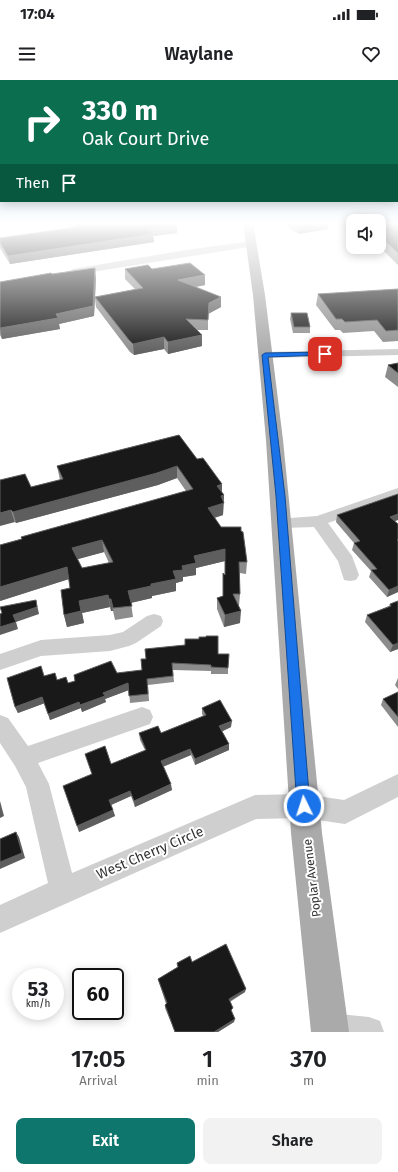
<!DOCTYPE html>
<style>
body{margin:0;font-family:"Fira Sans",sans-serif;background:#f2f2f2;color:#202124;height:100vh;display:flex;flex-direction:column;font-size:15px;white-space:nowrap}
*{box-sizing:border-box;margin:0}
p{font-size:13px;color:#757577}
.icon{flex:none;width:22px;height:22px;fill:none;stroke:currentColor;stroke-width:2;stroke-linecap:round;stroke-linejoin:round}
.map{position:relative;height:952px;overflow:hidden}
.details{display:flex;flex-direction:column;background:#fff;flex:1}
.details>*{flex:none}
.hud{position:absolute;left:0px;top:0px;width:398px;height:122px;box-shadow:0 2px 10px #0003;background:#0b6e4f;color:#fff;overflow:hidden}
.tools{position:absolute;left:346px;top:134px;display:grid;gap:8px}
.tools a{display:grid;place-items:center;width:40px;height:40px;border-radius:8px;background:#fff;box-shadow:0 2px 10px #0003;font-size:20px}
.speed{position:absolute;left:12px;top:888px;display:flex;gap:8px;font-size:20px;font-weight:700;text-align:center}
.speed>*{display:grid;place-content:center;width:52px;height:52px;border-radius:50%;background:#fff;box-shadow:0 2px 10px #0003;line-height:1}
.speed small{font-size:10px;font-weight:400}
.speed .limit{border:2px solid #111;border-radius:6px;background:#fff;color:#111}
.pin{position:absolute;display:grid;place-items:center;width:34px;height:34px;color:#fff;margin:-17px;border-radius:8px;box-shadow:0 2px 6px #0006}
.me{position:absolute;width:44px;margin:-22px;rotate:356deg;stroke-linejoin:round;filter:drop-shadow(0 0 3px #0008)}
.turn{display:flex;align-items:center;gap:14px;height:84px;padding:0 16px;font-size:18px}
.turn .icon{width:52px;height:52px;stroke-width:2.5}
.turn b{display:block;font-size:28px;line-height:34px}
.then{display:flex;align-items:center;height:38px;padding:0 16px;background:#0003;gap:8px;font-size:15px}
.eta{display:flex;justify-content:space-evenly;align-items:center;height:68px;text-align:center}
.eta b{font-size:24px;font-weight:600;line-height:28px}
.button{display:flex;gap:8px;margin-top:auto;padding:8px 16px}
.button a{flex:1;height:46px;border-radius:8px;background:#0f766e;color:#fff;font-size:16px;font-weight:600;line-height:46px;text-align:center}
.button a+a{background:#f2f2f2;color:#202124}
.status{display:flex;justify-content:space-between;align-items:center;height:28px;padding:0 20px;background:#fff;direction:ltr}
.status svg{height:11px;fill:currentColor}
header{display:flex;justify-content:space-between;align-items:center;height:52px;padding:0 16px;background:#fff;font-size:18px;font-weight:600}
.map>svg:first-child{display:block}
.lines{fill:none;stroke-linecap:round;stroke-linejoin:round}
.minor{fill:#cfcfcf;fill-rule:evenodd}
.major{fill:#aaa;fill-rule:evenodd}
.wall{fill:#8c8c8c;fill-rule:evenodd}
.shaded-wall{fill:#5e5e5e}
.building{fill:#191919;stroke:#5e5e5e;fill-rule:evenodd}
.route{fill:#1a73e8;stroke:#114b97}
.labels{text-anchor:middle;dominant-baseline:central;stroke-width:4;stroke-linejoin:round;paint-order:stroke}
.street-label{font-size:12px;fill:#323232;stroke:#fff}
.near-street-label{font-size:14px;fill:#323232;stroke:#fff}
</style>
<div class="status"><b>17:04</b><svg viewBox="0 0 49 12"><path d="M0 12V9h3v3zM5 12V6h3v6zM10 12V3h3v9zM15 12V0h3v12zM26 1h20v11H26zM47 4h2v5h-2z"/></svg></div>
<header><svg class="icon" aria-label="menu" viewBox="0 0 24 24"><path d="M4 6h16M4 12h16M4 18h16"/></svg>Waylane<svg class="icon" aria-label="heart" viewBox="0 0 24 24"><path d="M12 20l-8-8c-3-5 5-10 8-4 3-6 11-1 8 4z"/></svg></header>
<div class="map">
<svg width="398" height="952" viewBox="0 0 398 952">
<rect width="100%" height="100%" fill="#fff"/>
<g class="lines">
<path class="minor" d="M 252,161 L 256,164 L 255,166 L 73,195 L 68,192 L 73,189 L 186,170 Z
M 398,269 L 398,275 L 265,278 L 261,277 L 259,275 L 261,273 L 265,272 Z
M 398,408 L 398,418 L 328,443 L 352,476 L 359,495 L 356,500 L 350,501 L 344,500 L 338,481 L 314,447 L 283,448 L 277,447 L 275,443 L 277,439 L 317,436 Z
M 154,534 L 161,536 L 163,541 L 161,546 L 136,563 L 129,566 L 110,571 L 41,576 L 0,590 L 0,574 L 41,560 L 110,555 L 123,552 L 147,536 Z
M 142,627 L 150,630 L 153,637 L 150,644 L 38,683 L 49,704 L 72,793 L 255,715 L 304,714 L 344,720 L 398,694 L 398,717 L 345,744 L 304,738 L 256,739 L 0,853 L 0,825 L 48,803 L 26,707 L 15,686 L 0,663 L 0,635 L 8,638 L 28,666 Z
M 329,933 L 369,937 L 380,941 L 384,952 L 316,952 L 314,948 L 318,937 Z"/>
<path class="major" d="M 243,143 L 253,143 L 265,215 L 283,360 L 322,753 L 349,952 L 311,952 L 291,753 L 266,360 L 253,215 Z"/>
</g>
<path class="wall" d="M 67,143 L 173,143 L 177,145 L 177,153 L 153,156 L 154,162 L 10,184 L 0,168 L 0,158 L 72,148 Z
M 281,143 L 328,143 L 328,149 L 299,154 Z
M 379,143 L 398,143 L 398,185 L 379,166 Z
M 125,189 L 152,189 L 205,205 L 196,207 L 221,227 L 208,234 L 208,250 L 197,250 L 202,266 L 168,274 L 164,269 L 134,275 L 130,272 L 96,227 L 95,219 L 94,236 L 59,244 L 60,249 L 2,259 L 0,255 L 0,202 L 52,194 L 96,198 L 95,217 L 135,209 L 125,199 Z
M 398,209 L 398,261 L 383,262 L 374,251 L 343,253 L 340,250 L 335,250 L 316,225 L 318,214 Z
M 291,233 L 310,247 L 310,253 L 293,253 L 290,239 Z
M 398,283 L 398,307 L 385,297 L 388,285 Z
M 179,355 L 224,415 L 223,435 L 214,438 L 221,447 L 241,451 L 247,482 L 246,494 L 240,493 L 240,514 L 239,526 L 238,526 L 240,543 L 224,547 L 217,529 L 217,518 L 223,516 L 223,493 L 225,494 L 225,481 L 196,488 L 196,495 L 183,497 L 183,501 L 176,503 L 176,511 L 152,516 L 152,518 L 131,523 L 133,537 L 115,540 L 113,531 L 111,531 L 110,527 L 82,533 L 84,543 L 67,547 L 64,535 L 70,508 L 69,499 L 0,521 L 0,465 L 186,411 L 177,398 L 158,405 L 16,443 L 15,442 L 0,400 L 31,407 L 60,400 L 57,386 ZM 104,472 L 109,483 L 82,488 L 77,479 Z
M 337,435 L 395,441 L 398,512 L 387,517 L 369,497 L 371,491 L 352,470 L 354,463 L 336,442 Z
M 398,521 L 398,569 L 390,572 L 365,542 L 367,535 L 389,526 L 390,524 Z
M 218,574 L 228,588 L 228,594 L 211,594 L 211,591 L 173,590 L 174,602 L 148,605 L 149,621 L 130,623 L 129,610 L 105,619 L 106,622 L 82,632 L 81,628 L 50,640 L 45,623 L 18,633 L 15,627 L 44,596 L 68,603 L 117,593 L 142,590 L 141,579 Z
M 398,598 L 398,609 L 395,605 Z
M 398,612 L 398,647 L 381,625 L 383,619 Z
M 202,628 L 231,647 L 222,651 L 229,664 L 229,670 L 195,685 L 191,675 L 163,687 L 172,710 L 135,727 L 131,716 L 111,725 L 115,736 L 79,752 L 92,694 L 85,674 L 111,684 L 145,670 L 140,660 L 139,653 L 161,653 L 203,636 L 202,634 Z
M 192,882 L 245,912 L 230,922 L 234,942 L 218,952 L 175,952 L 165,928 L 165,925 L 166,924 L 158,899 L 178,887 L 177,883 Z"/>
<path class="shaded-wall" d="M 312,143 L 328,143 L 328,149 L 299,154 L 300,145 Z
M 177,145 L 177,153 L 153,156 L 154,162 L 10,184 L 8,176 L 148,150 Z
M 95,188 L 96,198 L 94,236 L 59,244 L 60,249 L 2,259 L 0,248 L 56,234 Z
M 205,195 L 205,205 L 178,210 L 178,200 Z
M 221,217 L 221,227 L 208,234 L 209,223 Z
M 202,255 L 202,266 L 168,274 L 168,262 Z
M 164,257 L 164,269 L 134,275 L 133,264 Z
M 177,386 L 177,398 L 158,405 L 16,443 L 13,432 Z
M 222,404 L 222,416 L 217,406 Z
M 224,415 L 223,435 L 208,440 L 208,428 L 221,416 Z
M 11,430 L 15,442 L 0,446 L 0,433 Z
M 398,434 L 398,440 L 388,444 L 390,437 Z
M 102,460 L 104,472 L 75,480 L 72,468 Z
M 225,469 L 225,481 L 196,488 L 196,495 L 183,497 L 183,501 L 176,503 L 176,511 L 152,516 L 152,518 L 130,523 L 128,511 L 151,504 L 173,491 L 194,476 Z
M 67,487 L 69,499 L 0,521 L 0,507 Z
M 398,506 L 398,512 L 387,517 L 389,510 Z
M 108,515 L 110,527 L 82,533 L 84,543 L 67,547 L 64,535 L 79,521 Z
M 109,519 L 111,519 L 113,531 L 111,531 Z
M 36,520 L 39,534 L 16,542 L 18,549 L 0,555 L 0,547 L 13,535 Z
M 241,531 L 240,543 L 224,547 L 225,535 Z
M 398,563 L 398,569 L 390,572 L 393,565 Z
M 128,603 L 129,610 L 105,619 L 106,622 L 82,632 L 80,625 L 103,613 Z
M 42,617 L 45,623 L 18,633 L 15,627 Z
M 79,622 L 81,628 L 50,640 L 48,634 Z
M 232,641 L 231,647 L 219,653 L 219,646 Z
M 229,664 L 229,670 L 195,685 L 195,679 Z
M 190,669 L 191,675 L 162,687 L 161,681 Z
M 171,704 L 172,710 L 135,727 L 134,721 Z
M 130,711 L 131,716 L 111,725 L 109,720 Z
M 0,721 L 4,736 L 0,738 Z
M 113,730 L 115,736 L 79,752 L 77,746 Z
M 16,752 L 19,757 L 25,778 L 0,789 L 0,782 Z
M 246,909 L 245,912 L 228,922 L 229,919 Z
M 235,939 L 234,942 L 218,952 L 214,952 Z"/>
<path class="building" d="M 73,143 L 173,143 L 177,145 L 148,150 L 153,154 L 8,176 L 0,163 L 0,158 L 77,147 Z
M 297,143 L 312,143 L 300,145 Z
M 384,143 L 398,143 L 398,173 L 379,155 L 379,144 L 385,144 Z
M 190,183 L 205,195 L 178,200 L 221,217 L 209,223 L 208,240 L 186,239 L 202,255 L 168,262 L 164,257 L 133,264 L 129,260 L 95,217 L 143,208 L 125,189 L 148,185 L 152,189 Z
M 95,188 L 93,226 L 56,234 L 58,238 L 0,248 L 0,202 L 51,193 L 52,194 Z
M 398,209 L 398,250 L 386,251 L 377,240 L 345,242 L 342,239 L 336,239 L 318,214 Z
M 291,233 L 307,233 L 310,247 L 294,247 Z
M 398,283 L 398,293 L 388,285 Z
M 179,355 L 197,379 L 203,378 L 222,404 L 217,406 L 224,415 L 221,416 L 224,423 L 208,428 L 221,447 L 241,447 L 241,451 L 243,452 L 247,482 L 239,482 L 240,514 L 233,514 L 241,531 L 225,535 L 217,518 L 223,516 L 223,493 L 225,495 L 225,469 L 194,476 L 196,483 L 182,486 L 183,490 L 173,491 L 176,499 L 151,504 L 151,506 L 128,511 L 132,526 L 113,528 L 111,519 L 109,519 L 108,515 L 79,521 L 81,531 L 64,535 L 61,510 L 70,508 L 67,487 L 0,507 L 0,465 L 22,459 L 21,457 L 193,409 L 177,386 L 157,393 L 13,432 L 11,430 L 0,433 L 0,400 L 25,394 L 31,407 L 63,399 L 57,386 ZM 102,460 L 113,482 L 82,488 L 72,468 Z
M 398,414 L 398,434 L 390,437 L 398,444 L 398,459 L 397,460 L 398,461 L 398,506 L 389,510 L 371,490 L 377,489 L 354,463 L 360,461 L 337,435 Z
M 36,520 L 37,527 L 13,535 L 16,542 L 0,547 L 0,534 L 2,533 L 0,527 Z
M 398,521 L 398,563 L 393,565 L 367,535 L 391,526 L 390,524 Z
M 206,556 L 218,556 L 218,574 L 229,574 L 228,588 L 211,587 L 211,585 L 172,583 L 173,596 L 147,599 L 148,614 L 129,616 L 128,603 L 103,613 L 105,616 L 80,625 L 79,622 L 48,634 L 42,617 L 15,627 L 7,598 L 41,586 L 44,596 L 55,593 L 57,600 L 66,597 L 68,603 L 75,601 L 74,595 L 111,581 L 117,593 L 142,590 L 141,579 L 146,579 L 145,569 L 185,565 L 185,559 L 199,559 L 199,557 L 206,557 Z
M 398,612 L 398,637 L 383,619 Z
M 220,620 L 232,641 L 219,646 L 229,664 L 195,679 L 190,669 L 161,681 L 171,704 L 134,721 L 130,711 L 109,720 L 113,730 L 77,746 L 63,706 L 92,694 L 85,674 L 105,666 L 111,684 L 146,670 L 139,653 L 158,646 L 161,653 L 206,635 L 202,628 Z
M 16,752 L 22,773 L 0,782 L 0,759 Z
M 226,864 L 246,909 L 229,919 L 233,928 L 231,930 L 235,939 L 214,952 L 175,952 L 165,925 L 167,923 L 158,899 L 178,887 L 177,883 L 190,876 L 192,882 Z"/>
<linearGradient id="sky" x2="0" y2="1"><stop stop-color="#9dc5ea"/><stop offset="0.52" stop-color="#fff"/><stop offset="1" stop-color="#fff" stop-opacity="0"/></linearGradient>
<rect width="398" height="276" fill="url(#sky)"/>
<path class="route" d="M 325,272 L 328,274 L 327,275 L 268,277 L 285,416 L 310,726 L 308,731 L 304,732 L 299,731 L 297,726 L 276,416 L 262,275 L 265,273 Z"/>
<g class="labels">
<g class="street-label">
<text transform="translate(312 798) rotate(-97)">Poplar Avenue</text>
</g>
<g class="near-street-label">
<text transform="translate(150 773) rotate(-23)">West Cherry Circle</text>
</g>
</g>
</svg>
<div class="tools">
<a><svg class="icon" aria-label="sound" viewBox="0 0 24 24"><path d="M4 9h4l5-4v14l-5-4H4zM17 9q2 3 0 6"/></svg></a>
</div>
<div class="speed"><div>53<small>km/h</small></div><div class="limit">60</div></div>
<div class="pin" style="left:325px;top:274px;background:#d93025"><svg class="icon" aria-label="arrive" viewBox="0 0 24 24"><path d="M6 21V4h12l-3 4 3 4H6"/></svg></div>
<svg class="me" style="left:304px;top:726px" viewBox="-20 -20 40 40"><circle r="17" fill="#1a73e8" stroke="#fff" stroke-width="3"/><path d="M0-11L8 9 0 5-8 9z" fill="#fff"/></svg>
<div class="hud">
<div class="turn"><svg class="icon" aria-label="right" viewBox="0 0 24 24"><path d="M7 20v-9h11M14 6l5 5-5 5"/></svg><div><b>330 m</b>Oak Court Drive</div></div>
<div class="then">Then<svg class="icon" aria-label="arrive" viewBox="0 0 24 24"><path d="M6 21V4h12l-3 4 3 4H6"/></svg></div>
</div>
</div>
<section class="details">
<div class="eta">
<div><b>17:05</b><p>Arrival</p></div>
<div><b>1</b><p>min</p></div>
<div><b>370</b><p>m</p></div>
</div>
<div class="button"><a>Exit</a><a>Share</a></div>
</section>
